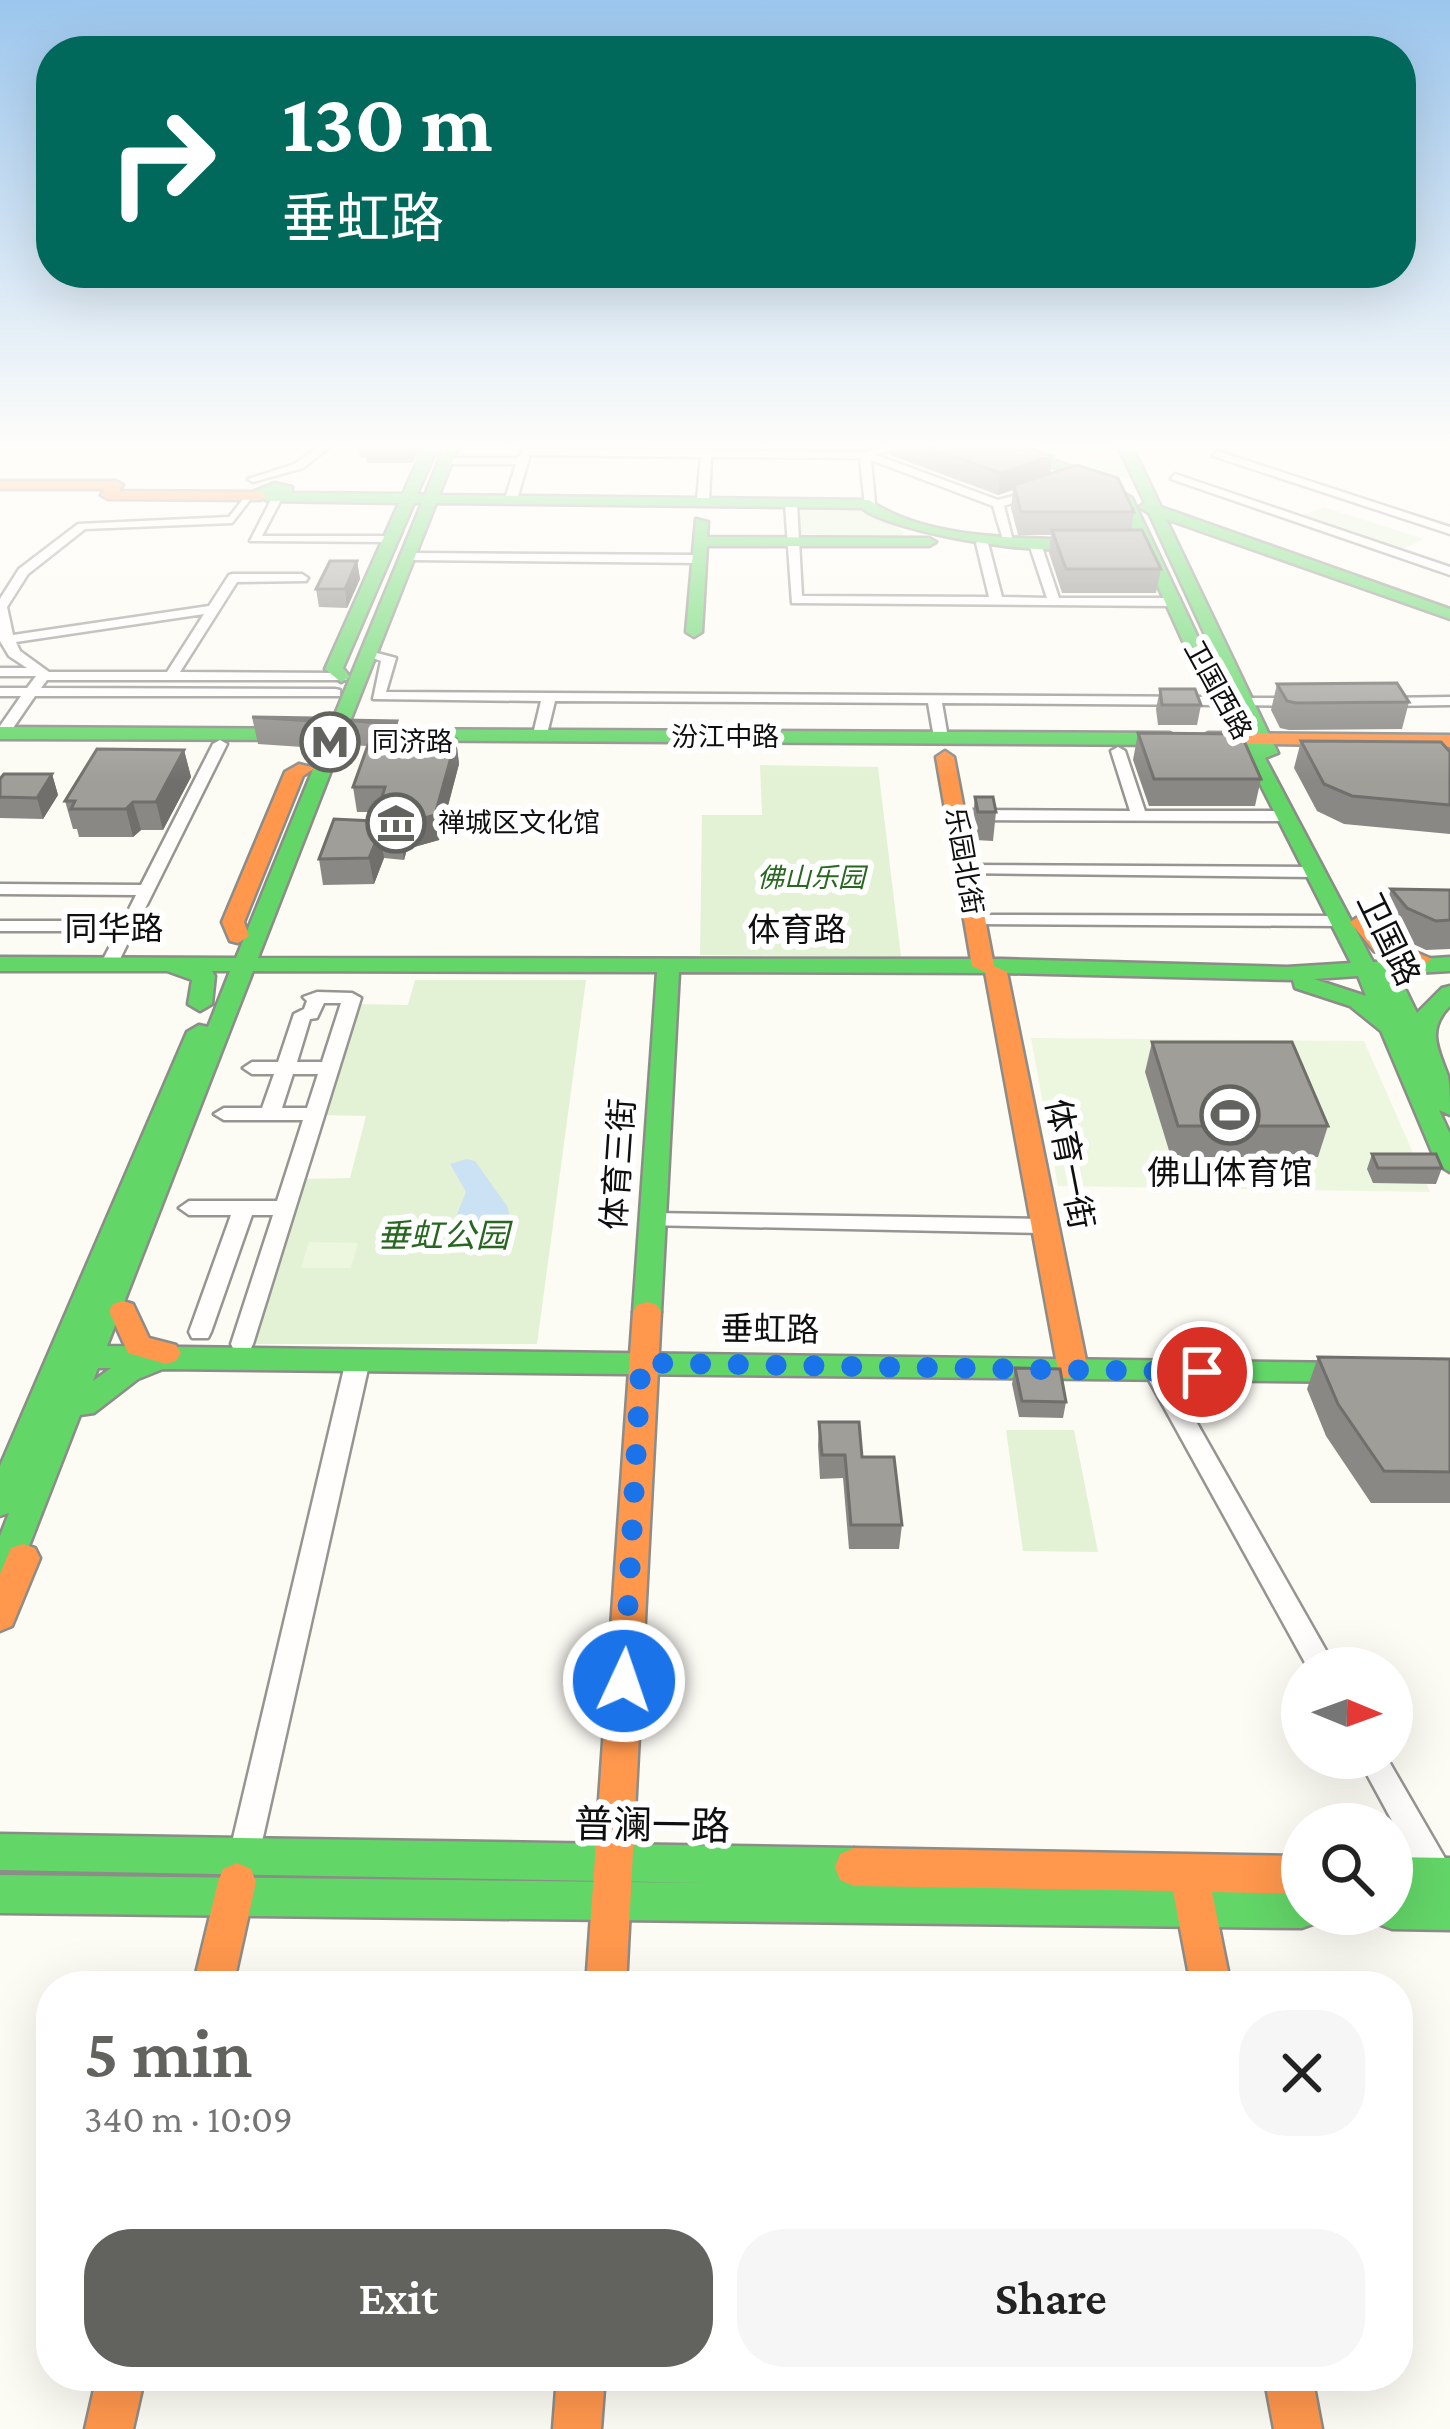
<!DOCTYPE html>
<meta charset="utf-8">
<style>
body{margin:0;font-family:"Crimson Pro","Noto Sans SC",serif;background:#f6f6f6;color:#222;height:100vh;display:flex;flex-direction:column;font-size:45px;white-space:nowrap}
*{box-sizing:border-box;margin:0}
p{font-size:39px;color:#767676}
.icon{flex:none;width:66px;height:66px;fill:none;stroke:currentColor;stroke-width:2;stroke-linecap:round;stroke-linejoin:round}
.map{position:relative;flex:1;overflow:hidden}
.sheet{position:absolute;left:36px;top:1971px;width:1377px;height:420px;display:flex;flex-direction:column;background:#fff;border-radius:48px;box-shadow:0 12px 48px #0002}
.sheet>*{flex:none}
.top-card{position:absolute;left:36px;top:36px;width:1380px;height:252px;border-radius:48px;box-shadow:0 12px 48px #0002;background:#00695c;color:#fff;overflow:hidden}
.needle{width:78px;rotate:91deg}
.controls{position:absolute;left:1281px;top:1647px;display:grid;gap:24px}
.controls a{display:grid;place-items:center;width:132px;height:132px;border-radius:50%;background:#fff;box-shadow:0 12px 48px #0002;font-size:60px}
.pin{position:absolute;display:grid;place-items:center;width:102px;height:102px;color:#fff;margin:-51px;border:6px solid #fff;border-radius:50%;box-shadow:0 3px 12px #0007}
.me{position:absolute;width:132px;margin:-66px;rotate:3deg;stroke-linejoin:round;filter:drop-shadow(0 0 9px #0008)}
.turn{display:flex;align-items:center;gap:42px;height:252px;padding:0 48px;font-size:54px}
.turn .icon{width:156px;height:156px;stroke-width:2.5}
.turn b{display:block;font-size:84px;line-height:102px}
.round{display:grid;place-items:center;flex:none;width:126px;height:126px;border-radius:48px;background:#f6f6f6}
.summary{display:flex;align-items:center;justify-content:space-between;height:204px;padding:0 48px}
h1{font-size:72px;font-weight:600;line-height:90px;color:#62625f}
.primary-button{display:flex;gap:24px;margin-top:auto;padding:24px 48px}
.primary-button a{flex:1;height:138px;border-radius:48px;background:#62625f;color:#fff;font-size:48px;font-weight:600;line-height:138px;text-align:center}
.primary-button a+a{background:#f6f6f6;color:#222}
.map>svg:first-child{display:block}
.green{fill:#e3f2d5}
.pitch{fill:#edf6de}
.water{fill:#cbe2f5}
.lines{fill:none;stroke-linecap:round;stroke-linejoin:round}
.street-casing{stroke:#969592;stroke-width:5}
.fast-casing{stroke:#8c8c89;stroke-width:5}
.slow-casing{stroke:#8c8c89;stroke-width:5}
.street{fill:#fffefd;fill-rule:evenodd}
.fast{fill:#63d668;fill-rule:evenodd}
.slow{fill:#ff974d;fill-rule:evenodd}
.wall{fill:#8a8884}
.shaded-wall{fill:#706f6b}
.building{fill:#a09e99;stroke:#706f6b;stroke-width:3}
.route{stroke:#1a73e8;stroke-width:21;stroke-dasharray:0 37.8}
.labels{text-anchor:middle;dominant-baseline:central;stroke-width:12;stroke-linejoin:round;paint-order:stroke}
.far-street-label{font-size:27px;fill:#0f0f0f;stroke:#fff}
.far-poi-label{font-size:27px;fill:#0f0f0f;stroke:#fff;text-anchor:start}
.far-park-label{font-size:27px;font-style:italic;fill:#27671f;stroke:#fff}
.street-label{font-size:33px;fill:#0f0f0f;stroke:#fff}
.poi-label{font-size:33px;fill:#0f0f0f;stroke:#fff}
.park-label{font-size:33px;font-style:italic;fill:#27671f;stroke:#fff}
.near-street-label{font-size:39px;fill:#0f0f0f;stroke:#fff}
</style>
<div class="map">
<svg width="1450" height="2429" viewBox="0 0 1450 2429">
<rect width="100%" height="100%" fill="#fcfbf4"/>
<path class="green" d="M 1024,442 L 1116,442 L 1133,478 L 1124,478 Z
M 1324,507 L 1424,539 L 1398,551 L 1298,517 Z
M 795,508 L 858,508 L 905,532 L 899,538 L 802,534 L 796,532 Z
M 760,765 L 878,767 L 901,957 L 700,955 L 702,815 L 762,815 Z
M 415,980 L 586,980 L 537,1344 L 251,1344 L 303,1179 L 350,1178 L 366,1116 L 322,1115 L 356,1004 L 408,1005 Z
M 1006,1430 L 1074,1430 L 1098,1552 L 1023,1551 Z"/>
<path class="pitch" d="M 1031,1038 L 1364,1041 L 1430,1192 L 1058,1186 Z
M 309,1242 L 358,1243 L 351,1268 L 301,1268 Z"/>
<path class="water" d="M 467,1159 L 475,1161 L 507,1206 L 513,1226 L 500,1233 L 458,1224 L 455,1219 L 466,1192 L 450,1164 Z"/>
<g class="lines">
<defs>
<path id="street" d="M 324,442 L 336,442 L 303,468 L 253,482 L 248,479 L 295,464 Z
M 899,442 L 915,442 L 876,455 L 998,500 L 1044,488 L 1044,492 L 1004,506 L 1014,545 L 1004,543 L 993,506 L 871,460 L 875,504 L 865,506 L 860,458 L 711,457 L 709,500 L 703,503 L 697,500 L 701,457 L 530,455 L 517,499 L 511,502 L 505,499 L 516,464 L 453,464 L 448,461 L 453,458 L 518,458 L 525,449 L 865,452 Z
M 1217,451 L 1450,527 L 1450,534 L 1213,456 Z
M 1175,474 L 1450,567 L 1450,575 L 1171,479 Z
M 248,493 L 253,496 L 232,523 L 85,529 L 28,574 L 7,607 L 13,635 L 209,606 L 229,575 L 233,574 L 302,574 L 308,578 L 306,581 L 237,582 L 180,672 L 341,673 L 348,677 L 346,680 L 47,680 L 41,688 L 335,689 L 340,690 L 340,696 L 35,696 L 11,731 L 1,731 L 0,726 L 21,696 L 0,696 L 0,688 L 27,688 L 36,676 L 0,676 L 0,668 L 27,668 L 9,656 L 0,641 L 0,599 L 19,569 L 78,524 L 229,517 ZM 204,614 L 167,672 L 49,672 L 20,651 L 16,642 Z
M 278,493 L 283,496 L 262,536 L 390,536 L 396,539 L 390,542 L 250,541 L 273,496 Z
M 791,501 L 797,504 L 802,596 L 989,597 L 976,543 L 982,540 L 988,543 L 1002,597 L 1047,598 L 1029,544 L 1035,541 L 1041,544 L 1059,598 L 1172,598 L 1178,602 L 1172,606 L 792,603 L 785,504 Z
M 416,553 L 699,555 L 705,559 L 699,563 L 412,560 L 412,554 Z
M 377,653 L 396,658 L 386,692 L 1219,697 L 1226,701 L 1219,705 L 942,703 L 947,732 L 940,736 L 933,732 L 928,703 L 555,701 L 548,730 L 541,734 L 534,730 L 541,701 L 373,699 L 381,661 L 370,657 Z
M 1450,697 L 1450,705 L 1385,706 L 1378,702 L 1385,698 Z
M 1245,698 L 1299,698 L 1306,702 L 1299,706 L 1240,705 L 1240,699 Z
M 220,740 L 227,744 L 115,969 L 103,969 L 100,965 L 118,931 L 0,931 L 0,921 L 123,921 L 136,895 L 0,894 L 0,884 L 141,885 L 213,744 Z
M 1118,747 L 1125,751 L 1145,811 L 1287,811 L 1295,816 L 1287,821 L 955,820 L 947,815 L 955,810 L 1130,811 L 1111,751 Z
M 965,865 L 1316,867 L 1324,872 L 1316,877 L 959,873 L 957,870 Z
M 974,915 L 1341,916 L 1349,921 L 1341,926 L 968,924 L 966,920 Z
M 317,992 L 352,993 L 361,998 L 253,1344 L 250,1350 L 234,1350 L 231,1344 L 273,1215 L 252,1215 L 211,1332 L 208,1338 L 192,1338 L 189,1332 L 231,1215 L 189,1215 L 179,1208 L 189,1201 L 277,1201 L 303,1120 L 224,1120 L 214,1114 L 224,1108 L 262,1108 L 274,1074 L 252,1074 L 243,1068 L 252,1062 L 278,1062 L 294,1014 L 304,1009 L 307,1001 L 303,997 ZM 324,1003 L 341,1003 L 322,1062 L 297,1062 L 310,1019 L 317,1018 ZM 293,1074 L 318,1074 L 307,1108 L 282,1108 Z
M 651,1213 L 1045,1219 L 1056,1226 L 1045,1233 L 644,1225 L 640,1220 Z
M 358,1352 L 366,1354 L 370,1360 L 259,1855 L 255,1865 L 244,1869 L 233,1865 L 229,1855 L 346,1360 L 350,1354 Z
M 1156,1362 L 1164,1365 L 1336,1668 L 1308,1668 L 1144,1371 L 1148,1365 Z
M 1358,1758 L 1387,1758 L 1450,1867 L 1450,1887 L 1439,1892 L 1428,1887 Z"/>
<path id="fast" d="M 426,442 L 440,442 L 417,494 L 425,495 L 446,442 L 460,442 L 439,495 L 869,500 C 924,539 1015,538 1083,540 L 1090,544 C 1060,562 890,532 862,508 L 436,503 L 347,729 L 1170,733 L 1179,739 L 1170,745 L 343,740 L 258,958 L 1002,959 L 1287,967 L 1351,963 L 1244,752 L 1210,701 L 1118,498 L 1125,494 L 1132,498 L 1228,701 L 1252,737 L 1149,513 L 1139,507 L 1145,503 L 1116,442 L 1130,442 L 1161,507 L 1450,609 L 1450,619 L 1166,519 L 1278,753 L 1265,758 L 1373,962 L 1450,957 L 1450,971 L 1398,974 L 1417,1013 L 1442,988 L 1450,986 L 1450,1006 C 1426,1030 1438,1049 1448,1076 C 1450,1088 1450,1102 1450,1115 L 1439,1110 L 1450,1134 L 1450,1172 L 1437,1164 L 1381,1031 L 1350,1006 L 1295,988 L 1293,980 L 1002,973 L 679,972 L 661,1312 L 657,1319 L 637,1319 L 633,1312 L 657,972 L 253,971 L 107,1346 L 1350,1363 L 1361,1366 L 1365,1374 L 1361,1382 L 163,1369 L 138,1379 L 94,1413 L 80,1415 L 17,1577 L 12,1587 L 0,1591 L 0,1536 L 9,1513 L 0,1516 L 0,1466 L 187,1032 L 199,1025 L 208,1027 L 230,971 L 212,971 L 215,976 L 212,1004 L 200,1011 L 188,1004 L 192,980 L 167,971 L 0,971 L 0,957 L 236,958 L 325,740 L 0,739 L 0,727 L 329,729 L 422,503 L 414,503 L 343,668 L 350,677 L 341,682 L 325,669 L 399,503 L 268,501 L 250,493 L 274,483 L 292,487 L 292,493 L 403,494 ZM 1358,976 L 1366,996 L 1314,979 ZM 98,1368 L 111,1368 L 93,1381 Z
M 984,442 L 1004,442 L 1109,480 L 1097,483 Z
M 696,519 L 708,522 L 707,537 L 929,538 L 936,542 L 929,546 L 707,546 L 702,632 L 694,637 L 686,632 Z
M 0,1834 L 854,1848 L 868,1854 L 873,1867 L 868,1880 L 856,1885 L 1302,1890 L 1302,1914 L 1320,1914 L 1316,1923 L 1302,1928 L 0,1913 L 0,1875 L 709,1883 L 0,1870 Z
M 1392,1857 L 1450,1858 L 1450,1930 L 1392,1929 L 1378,1924 L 1374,1914 L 1392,1914 Z"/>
<path id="slow" d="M 0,481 L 116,481 L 123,485 L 119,491 L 260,492 L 267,496 L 260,500 L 108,499 L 101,495 L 105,489 L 0,489 Z
M 1208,733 L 1450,735 L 1450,747 L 1201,743 L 1199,739 Z
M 945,751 L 954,757 L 994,966 L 1007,972 L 1088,1370 L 1084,1378 L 1062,1378 L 1058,1370 L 985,972 L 972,966 L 936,757 Z
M 299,764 L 315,768 L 303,776 L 244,922 L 249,936 L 238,943 L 230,941 L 222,922 L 285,772 Z
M 1361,915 L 1369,917 L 1390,941 L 1432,959 L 1421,966 L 1374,951 L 1350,922 Z
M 123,1301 L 133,1304 L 149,1338 L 176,1345 L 181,1353 L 176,1361 L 166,1364 L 128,1353 L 109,1311 L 113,1304 Z
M 647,1302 L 657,1305 L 661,1312 L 626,1986 L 586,1986 L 633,1312 L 637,1305 Z
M 23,1544 L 35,1548 L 40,1558 L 12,1626 L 0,1631 L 0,1574 L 11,1548 Z
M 854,1848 L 1302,1856 L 1302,1894 L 1212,1892 L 1231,1986 L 1191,1986 L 1173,1891 L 854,1886 L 840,1880 L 835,1867 L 840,1854 Z
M 237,1863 L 251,1869 L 256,1882 L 233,1986 L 193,1986 L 218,1882 L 223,1869 Z
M 97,2376 L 145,2376 L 133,2429 L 85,2429 Z
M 557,2376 L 605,2376 L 601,2429 L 553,2429 Z
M 1264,2376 L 1312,2376 L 1322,2429 L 1274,2429 Z"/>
</defs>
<use href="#street" class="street-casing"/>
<use href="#fast" class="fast-casing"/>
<use href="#slow" class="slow-casing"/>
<use href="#street" class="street"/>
<use href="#fast" class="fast"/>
<use href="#slow" class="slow"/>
</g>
<path class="wall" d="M 358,442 L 424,442 L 412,463 L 367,463 L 366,457 L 360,457 Z
M 890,442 L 1011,442 L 1050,473 L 1134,512 L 1131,530 L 1161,569 L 1156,593 L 1062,593 L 1049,553 L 1051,535 L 1018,535 L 1011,508 L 1013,490 L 998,495 L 890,455 Z
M 357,561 L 360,579 L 347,608 L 319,607 L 316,589 Z
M 1277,684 L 1409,702 L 1402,729 L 1289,730 L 1280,728 L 1271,710 Z
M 1160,689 L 1201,705 L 1197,725 L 1158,725 L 1156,709 Z
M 252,717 L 314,718 L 318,744 L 317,748 L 258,744 Z
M 342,720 L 397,721 L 399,738 L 456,739 L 459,764 L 439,840 L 407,849 L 404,860 L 384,858 L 374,884 L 323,885 L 319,859 L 375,821 L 378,812 L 357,812 L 353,787 L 367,746 L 346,745 Z
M 1138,733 L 1261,779 L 1255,806 L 1149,806 L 1133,760 Z
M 1301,741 L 1450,752 L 1450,834 L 1344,824 L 1317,811 L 1294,768 Z
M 184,750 L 191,777 L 163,830 L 141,830 L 133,837 L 79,837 L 77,829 L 73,829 L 65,801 Z
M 52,774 L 58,795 L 43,819 L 0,818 L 0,779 Z
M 975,797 L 996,812 L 993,841 L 975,840 L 972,825 Z
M 1391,889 L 1450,890 L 1450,949 L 1426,950 L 1398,937 L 1382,918 Z
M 1152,1042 L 1328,1126 L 1318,1157 L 1171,1157 L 1145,1072 Z
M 1372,1154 L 1442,1168 L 1436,1184 L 1373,1183 L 1367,1169 Z
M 1318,1357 L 1450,1359 L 1450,1503 L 1371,1503 L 1326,1436 L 1307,1389 Z
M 1015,1368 L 1066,1402 L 1063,1418 L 1019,1417 L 1012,1384 Z
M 819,1422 L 862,1457 L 902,1525 L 899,1549 L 849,1549 L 843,1478 L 820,1479 L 818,1446 Z"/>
<path class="shaded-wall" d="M 409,442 L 424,442 L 412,463 Z
M 1052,456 L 1050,479 L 1014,485 L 1013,490 L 998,495 L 1000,473 Z
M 357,561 L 360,579 L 347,608 L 345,589 Z
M 314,718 L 318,744 L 317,748 L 312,721 Z
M 397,721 L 400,745 L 391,738 Z
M 456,739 L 459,764 L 439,840 L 407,849 L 404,860 L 400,834 L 404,824 Z
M 184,750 L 191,777 L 163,830 L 156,802 Z
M 52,774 L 58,795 L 43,819 L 37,798 Z
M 133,802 L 141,830 L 133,837 L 126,809 Z
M 380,832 L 384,858 L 374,884 L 369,858 Z"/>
<path class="building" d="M 915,442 L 1011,442 L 1052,456 L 1000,473 Z
M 1077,465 L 1118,478 L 1134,512 L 1021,512 L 1014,485 Z
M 1052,530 L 1142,530 L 1161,569 L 1066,569 Z
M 330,561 L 357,561 L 345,589 L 316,589 Z
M 1397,683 L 1409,702 L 1296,703 L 1287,701 L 1277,684 Z
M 1160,689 L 1195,689 L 1201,705 L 1162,705 Z
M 252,717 L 314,718 L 312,721 Z
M 342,720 L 397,721 L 391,738 L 456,739 L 435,815 L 404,824 L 400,834 L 380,832 L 369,858 L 319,859 L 334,819 L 375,821 L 385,787 L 353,787 L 368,745 L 393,724 Z
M 1138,733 L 1241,734 L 1261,779 L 1154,779 Z
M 1301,741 L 1441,742 L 1450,752 L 1450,805 L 1352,796 L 1324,784 Z
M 97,749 L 184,750 L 156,802 L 133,802 L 126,809 L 71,809 L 75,801 L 65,801 Z
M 4,774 L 52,774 L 37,798 L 0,797 L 0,779 Z
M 975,797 L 993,797 L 996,812 L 978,812 Z
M 1391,889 L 1450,890 L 1450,920 L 1436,921 L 1407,908 Z
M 1152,1042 L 1292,1042 L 1328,1126 L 1178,1126 Z
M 1372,1154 L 1436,1154 L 1442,1168 L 1378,1168 Z
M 1318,1357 L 1450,1359 L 1450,1472 L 1384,1471 L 1338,1404 Z
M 1015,1368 L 1060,1369 L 1066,1402 L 1022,1401 Z
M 819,1422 L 859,1422 L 862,1457 L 894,1457 L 902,1525 L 851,1525 L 845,1455 L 822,1455 Z"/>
<linearGradient id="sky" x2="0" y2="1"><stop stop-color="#9cc6ed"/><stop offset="0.57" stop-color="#fefdfa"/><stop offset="1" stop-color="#fefdfa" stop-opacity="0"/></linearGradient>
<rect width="1450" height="782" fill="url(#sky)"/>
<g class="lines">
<path class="route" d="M 624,1681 L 641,1363 L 1202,1372"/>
</g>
<defs>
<symbol id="metro-ring" viewBox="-11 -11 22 22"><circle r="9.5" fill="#fff" stroke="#62625f" stroke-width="1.5"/><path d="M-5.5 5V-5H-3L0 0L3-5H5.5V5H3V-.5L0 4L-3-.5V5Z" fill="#62625f"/></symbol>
<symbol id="museum-ring" viewBox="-11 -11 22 22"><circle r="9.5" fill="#fff" stroke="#62625f" stroke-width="1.5"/><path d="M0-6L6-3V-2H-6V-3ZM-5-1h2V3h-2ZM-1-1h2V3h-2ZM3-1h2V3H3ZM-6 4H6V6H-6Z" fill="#62625f"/></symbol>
<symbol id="stadium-ring" viewBox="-11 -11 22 22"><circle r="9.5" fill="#fff" stroke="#62625f" stroke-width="1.5"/><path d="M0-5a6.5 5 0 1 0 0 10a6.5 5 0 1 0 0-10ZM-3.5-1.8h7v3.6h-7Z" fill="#62625f"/></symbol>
</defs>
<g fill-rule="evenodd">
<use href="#metro-ring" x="297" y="709" width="66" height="66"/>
<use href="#museum-ring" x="363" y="790" width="66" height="66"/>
<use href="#stadium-ring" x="1197" y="1082" width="66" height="66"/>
</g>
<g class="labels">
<g class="far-street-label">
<text transform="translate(1218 690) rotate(61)">卫国西路</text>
<text x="725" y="737">汾江中路</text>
<text transform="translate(964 861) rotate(80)">乐园北街</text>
</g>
<g class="far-poi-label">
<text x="372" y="742">同济路</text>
<text x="438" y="823">禅城区文化馆</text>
</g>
<g class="far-park-label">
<text x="811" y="878">佛山乐园</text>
</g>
<g class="street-label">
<text x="114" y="928">同华路</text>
<text x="797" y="929">体育路</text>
<text transform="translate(1389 939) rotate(64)">卫国路</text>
<text transform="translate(618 1164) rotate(-86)">体育三街</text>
<text transform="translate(1070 1164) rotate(79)">体育一街</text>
<text transform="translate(770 1329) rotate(1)">垂虹路</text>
</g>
<g class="poi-label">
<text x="1230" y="1172">佛山体育馆</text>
</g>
<g class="park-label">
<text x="443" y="1235">垂虹公园</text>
</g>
<g class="near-street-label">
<text transform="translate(652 1825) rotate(1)">普澜一路</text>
</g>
</g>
</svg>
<div class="controls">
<a><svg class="needle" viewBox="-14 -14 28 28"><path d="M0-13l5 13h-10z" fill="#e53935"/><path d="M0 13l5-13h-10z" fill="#767676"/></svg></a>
<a><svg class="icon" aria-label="search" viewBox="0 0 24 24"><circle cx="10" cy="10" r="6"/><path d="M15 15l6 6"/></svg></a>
</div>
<div class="pin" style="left:1202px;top:1372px;background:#d93025"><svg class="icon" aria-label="arrive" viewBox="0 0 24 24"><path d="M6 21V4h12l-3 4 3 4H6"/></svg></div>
<svg class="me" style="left:624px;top:1681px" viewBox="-20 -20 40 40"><circle r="17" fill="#1a73e8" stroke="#fff" stroke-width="3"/><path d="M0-11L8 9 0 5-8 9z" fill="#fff"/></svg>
<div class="top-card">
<div class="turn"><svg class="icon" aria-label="right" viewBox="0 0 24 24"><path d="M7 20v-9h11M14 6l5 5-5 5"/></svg><div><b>130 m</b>垂虹路</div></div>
</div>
<section class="sheet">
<div class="summary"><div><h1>5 min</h1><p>340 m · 10:09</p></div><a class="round"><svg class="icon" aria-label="close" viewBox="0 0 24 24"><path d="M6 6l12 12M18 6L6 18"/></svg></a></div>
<div class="primary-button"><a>Exit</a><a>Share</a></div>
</section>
</div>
